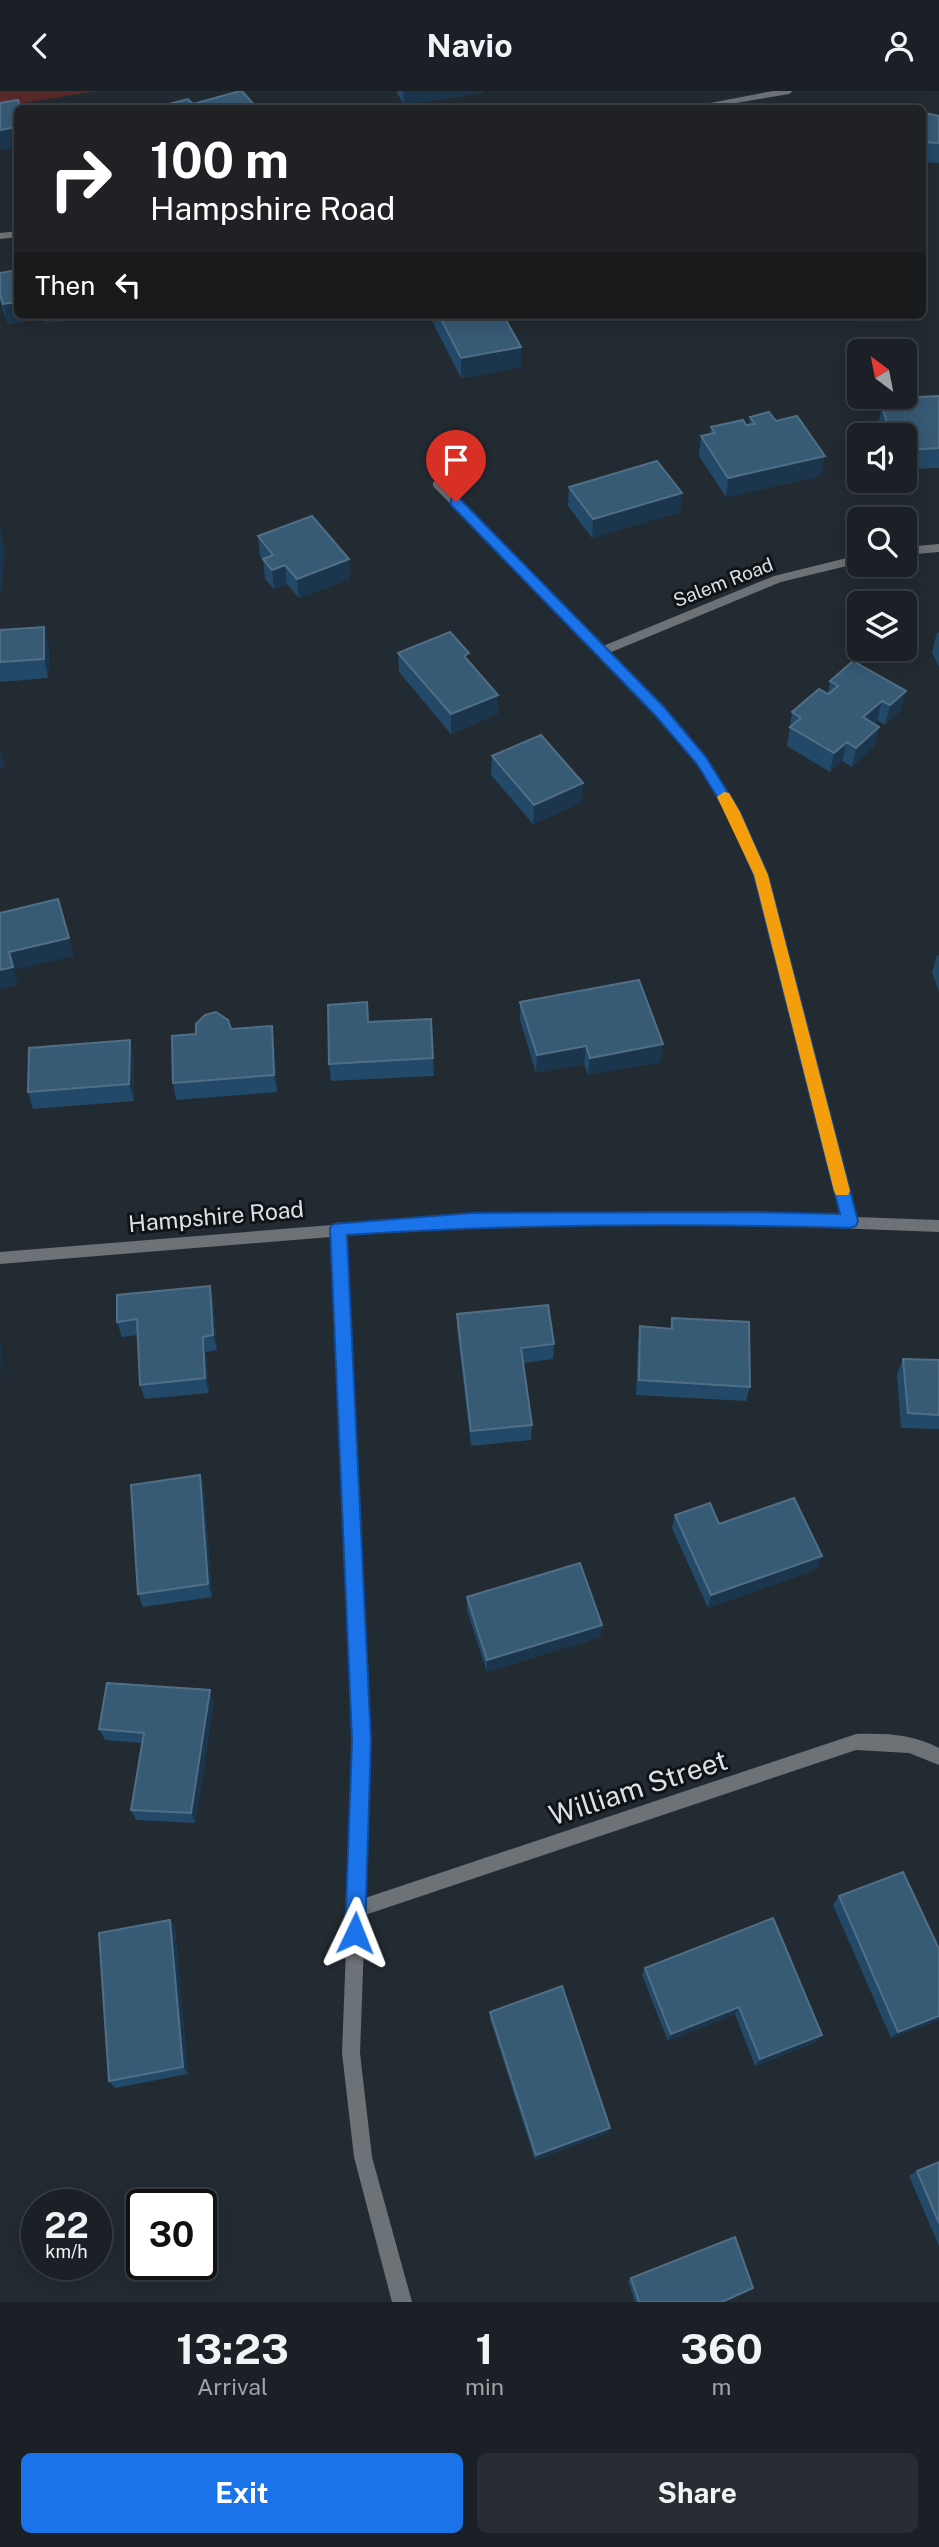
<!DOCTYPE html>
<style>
body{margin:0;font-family:"Public Sans",sans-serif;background:#272d32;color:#f1f3f6;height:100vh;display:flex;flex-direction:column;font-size:26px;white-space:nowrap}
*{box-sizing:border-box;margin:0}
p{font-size:23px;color:#9fa3a7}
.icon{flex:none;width:38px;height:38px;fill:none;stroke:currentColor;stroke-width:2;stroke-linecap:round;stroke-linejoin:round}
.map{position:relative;height:2211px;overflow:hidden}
.drawer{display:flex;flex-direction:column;background:#1a2026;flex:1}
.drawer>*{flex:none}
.guide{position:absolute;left:14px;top:14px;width:912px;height:214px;border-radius:10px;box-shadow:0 4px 18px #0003,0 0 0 2px #383e43;background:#202124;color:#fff;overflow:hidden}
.needle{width:46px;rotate:328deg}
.fabs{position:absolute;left:847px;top:248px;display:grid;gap:14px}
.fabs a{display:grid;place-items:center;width:70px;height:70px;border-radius:10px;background:#1a2026;box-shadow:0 4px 18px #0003,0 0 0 2px #383e43;font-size:35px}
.speed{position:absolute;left:21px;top:2098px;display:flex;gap:14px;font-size:35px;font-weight:700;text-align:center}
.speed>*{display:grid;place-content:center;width:91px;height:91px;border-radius:50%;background:#1a2026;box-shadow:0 4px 18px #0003,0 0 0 2px #383e43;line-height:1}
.speed small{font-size:18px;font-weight:400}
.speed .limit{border:4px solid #111;border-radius:10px;background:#fff;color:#111}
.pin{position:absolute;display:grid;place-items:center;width:60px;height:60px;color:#fff;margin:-72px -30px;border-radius:50% 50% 50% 0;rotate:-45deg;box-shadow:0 0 7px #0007}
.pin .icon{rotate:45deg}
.me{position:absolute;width:77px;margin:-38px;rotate:2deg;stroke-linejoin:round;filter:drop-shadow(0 0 5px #0008)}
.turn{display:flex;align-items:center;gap:24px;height:147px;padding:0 21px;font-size:32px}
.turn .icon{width:91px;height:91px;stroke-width:2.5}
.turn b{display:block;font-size:49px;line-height:60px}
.then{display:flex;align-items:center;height:66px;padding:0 21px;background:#0003;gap:14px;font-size:26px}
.eta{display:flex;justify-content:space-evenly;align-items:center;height:119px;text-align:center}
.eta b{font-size:42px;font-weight:700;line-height:49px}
.button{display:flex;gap:14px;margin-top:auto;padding:14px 21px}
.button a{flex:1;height:80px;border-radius:10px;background:#1a73e8;color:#fff;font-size:28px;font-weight:700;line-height:80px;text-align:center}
.button a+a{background:#272d32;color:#f1f3f6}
header{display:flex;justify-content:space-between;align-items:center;height:91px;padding:0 21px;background:#1a2026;font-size:32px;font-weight:700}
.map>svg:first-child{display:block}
.green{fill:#572a29}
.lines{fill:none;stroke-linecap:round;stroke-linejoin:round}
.street{fill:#6d7276;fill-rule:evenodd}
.wall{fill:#234968}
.shaded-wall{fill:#1b364c}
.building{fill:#375a75;stroke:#506f87;stroke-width:2}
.route{fill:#1a73e8;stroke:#114b97;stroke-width:2}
.slow{fill:#f59e0b}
.labels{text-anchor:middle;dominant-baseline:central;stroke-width:6;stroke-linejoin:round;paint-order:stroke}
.far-street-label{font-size:19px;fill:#dbe1e6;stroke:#0f1316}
.street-label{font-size:23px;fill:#dbe1e6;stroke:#0f1316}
.near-street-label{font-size:28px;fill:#dbe1e6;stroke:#0f1316}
</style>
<header><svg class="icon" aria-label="back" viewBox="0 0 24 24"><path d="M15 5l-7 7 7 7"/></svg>Navio<svg class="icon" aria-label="person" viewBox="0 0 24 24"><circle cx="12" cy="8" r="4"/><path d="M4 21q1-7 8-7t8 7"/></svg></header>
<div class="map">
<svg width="939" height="2211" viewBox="0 0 939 2211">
<rect width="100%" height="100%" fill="#232b32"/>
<path class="green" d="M 0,0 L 96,0 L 0,16 Z"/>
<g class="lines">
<path class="street" d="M 773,0 L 793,0 L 789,3 L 701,18 L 678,18 Z
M 18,140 L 18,146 L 0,148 L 0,142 Z
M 437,390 L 441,391 L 603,555 L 774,485 L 859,464 L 859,472 L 781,491 L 609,562 L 663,616 L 705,667 L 739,721 L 767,784 L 856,1126 L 939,1129 L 939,1141 L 756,1134 L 471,1135 L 345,1145 L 370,1650 L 365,1807 L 856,1643 C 885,1642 913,1643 939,1657 L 939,1674 L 909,1662 L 856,1659 L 365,1824 L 360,1962 L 372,2066 L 412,2211 L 392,2211 L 354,2066 L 342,1962 L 354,1650 L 331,1146 L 0,1173 L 0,1161 L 332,1134 L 338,1131 L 343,1133 L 471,1123 L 756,1122 L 842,1125 L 755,784 L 727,722 L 697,673 L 655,622 L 433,395 L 433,391 Z
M 939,453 L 939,461 L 905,464 L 905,456 Z"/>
</g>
<path class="wall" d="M 396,0 L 484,0 L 484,1 L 404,14 Z
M 939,25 L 939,72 L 922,71 L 922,27 Z
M 0,182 L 18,224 L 96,224 L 45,233 L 43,227 L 8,233 L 0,210 Z
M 429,224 L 503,224 L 521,256 L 521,276 L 461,287 Z
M 939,305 L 939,377 L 905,378 L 905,345 L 881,345 L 878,335 L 882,315 L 896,315 L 898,307 Z
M 750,326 L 776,330 L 821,385 L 726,406 L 699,365 L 701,345 L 710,343 L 711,336 L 749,334 Z
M 569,396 L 682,402 L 680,421 L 592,447 L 568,415 Z
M 258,445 L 349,468 L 350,488 L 299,507 L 287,493 L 274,498 L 265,488 L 263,468 L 260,465 Z
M 0,539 L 49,555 L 48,587 L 0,591 Z
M 939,541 L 939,576 L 932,561 L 937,542 Z
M 398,562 L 469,570 L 498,604 L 498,623 L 451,643 L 399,581 Z
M 853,570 L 901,619 L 885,634 L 877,629 L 874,633 L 879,636 L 874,655 L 852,676 L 842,670 L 830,681 L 787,655 L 792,621 L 828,603 L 830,590 Z
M 492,665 L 582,711 L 533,733 L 491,684 Z
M 937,864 L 939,864 L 939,900 L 932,882 Z
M 520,911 L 663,953 L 660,971 L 588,984 L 584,973 L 536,982 L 520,929 Z
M 272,935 L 274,953 L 277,1001 L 176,1009 L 173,992 L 196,943 L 231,938 Z
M 134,967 L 134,1010 L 33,1018 L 28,1001 Z
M 433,967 L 434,985 L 331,990 L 329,973 Z
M 210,1195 L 213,1210 L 217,1259 L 206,1261 L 209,1302 L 145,1308 L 140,1294 L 138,1244 L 122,1246 L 117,1231 Z
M 457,1223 L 554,1253 L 553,1268 L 523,1272 L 532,1334 L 531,1349 L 471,1355 L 457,1238 Z
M 672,1227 L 750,1296 L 746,1310 L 636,1304 L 638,1251 L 640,1235 L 670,1238 Z
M 903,1268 L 939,1269 L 939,1338 L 901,1337 L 897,1283 Z
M 204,1398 L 212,1506 L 143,1516 L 138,1503 Z
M 675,1424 L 719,1433 L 822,1465 L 817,1478 L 708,1517 L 672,1437 Z
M 467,1506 L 602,1534 L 600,1546 L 487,1581 L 467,1519 Z
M 214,1611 L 195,1732 L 136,1729 L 131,1719 L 142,1652 L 105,1649 L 99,1638 Z
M 839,1805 L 939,1929 L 891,1947 L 833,1814 Z
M 773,1827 L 816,1951 L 755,1975 L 735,1923 L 668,1950 L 642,1884 L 645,1877 Z
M 170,1829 L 175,1837 L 188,1983 L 115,1997 L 109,1990 Z
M 490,1921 L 607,2042 L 535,2069 L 490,1928 Z
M 939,2071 L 939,2155 L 909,2085 L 917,2080 Z
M 631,2187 L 722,2211 L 635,2211 L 628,2189 Z"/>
<path class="shaded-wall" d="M 403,0 L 484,0 L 484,1 L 404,14 Z
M 18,36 L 18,56 L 0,59 L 0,39 Z
M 18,211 L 18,224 L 42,224 L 43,227 L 8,233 L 3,213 Z
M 43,224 L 96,224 L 45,233 Z
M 521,256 L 521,276 L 461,287 L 461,267 Z
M 825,365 L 821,385 L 726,406 L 728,387 Z
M 682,402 L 680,421 L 592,447 L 593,428 Z
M 0,438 L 5,457 L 1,502 L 0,499 Z
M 349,468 L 350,488 L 299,507 L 297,488 Z
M 285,474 L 287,493 L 274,498 L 272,479 Z
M 44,536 L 49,555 L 48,587 L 44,568 Z
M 906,600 L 901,619 L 885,634 L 890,614 Z
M 498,604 L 498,623 L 451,643 L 451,623 Z
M 882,610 L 877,629 L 859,646 L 863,626 Z
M 879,636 L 874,655 L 852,676 L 856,657 Z
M 847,651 L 842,670 L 830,681 L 834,662 Z
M 0,661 L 5,677 L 0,678 Z
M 583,692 L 582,711 L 533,733 L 534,714 Z
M 69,847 L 74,865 L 14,879 L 18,894 L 0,898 L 0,879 L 9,861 Z
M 272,935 L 274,953 L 277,1001 L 274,984 Z
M 130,949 L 134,967 L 134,1010 L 129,993 Z
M 663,953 L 660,971 L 588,984 L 590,967 Z
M 586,955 L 584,973 L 536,982 L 537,964 Z
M 210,1195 L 213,1210 L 217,1259 L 213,1244 Z
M 203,1246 L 206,1261 L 209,1302 L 205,1287 Z
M 0,1249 L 1,1252 L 0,1308 Z
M 200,1384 L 204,1398 L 212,1506 L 208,1493 Z
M 822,1465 L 817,1478 L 708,1517 L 711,1504 Z
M 602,1534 L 600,1546 L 487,1581 L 487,1569 Z
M 210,1599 L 214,1611 L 195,1732 L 191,1722 Z
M 170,1829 L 175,1837 L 188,1983 L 183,1976 Z
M 739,1916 L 735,1923 L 668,1950 L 671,1943 Z
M 939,1925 L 939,1929 L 891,1947 L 898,1941 Z
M 822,1944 L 816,1951 L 755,1975 L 760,1968 Z
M 610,2037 L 607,2042 L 535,2069 L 536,2064 Z"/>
<path class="building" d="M 240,0 L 242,0 L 258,18 L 158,18 L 157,16 L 188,8 L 193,13 Z
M 18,9 L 21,18 L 18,18 L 18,36 L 0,39 L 0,12 Z
M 925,22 L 939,25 L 939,52 L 922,51 L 922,27 Z
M 18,179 L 18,211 L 3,213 L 0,203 L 0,182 Z
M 439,224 L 503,224 L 521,256 L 461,267 Z
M 939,305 L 939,357 L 905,359 L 905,345 L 891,345 L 882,315 L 900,314 L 898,307 Z
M 769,321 L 776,330 L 797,325 L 825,365 L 728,387 L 701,345 L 715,342 L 711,336 L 743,329 L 746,334 L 755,333 L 750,326 Z
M 657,370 L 682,402 L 593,428 L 569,396 Z
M 312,425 L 349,468 L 297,488 L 285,474 L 272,479 L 263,468 L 273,464 L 258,445 Z
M 44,536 L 44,568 L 0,571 L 0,539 Z
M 450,541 L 469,562 L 464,565 L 498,604 L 451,623 L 398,562 Z
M 853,570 L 906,600 L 890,614 L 882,610 L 863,626 L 879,636 L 856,657 L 847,651 L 834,662 L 790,636 L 801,627 L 792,621 L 819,598 L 828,603 L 838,595 L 830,590 Z
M 541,644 L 583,692 L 534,714 L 492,665 Z
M 58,808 L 69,847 L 9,861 L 13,876 L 0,879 L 0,822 Z
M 639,889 L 663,953 L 590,967 L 586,955 L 537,964 L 520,911 Z
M 367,911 L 368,931 L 431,928 L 433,967 L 329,973 L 328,914 Z
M 216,921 L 228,929 L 231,938 L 272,935 L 274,984 L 173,992 L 172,945 L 196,943 L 196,933 L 205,924 Z
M 130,949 L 129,993 L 28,1001 L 29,957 Z
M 210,1195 L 213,1244 L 203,1246 L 205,1287 L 140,1294 L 137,1228 L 117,1231 L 117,1204 Z
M 548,1214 L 554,1253 L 521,1257 L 532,1334 L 471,1340 L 457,1223 Z
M 672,1227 L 749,1231 L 750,1296 L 639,1289 L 640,1235 L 672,1238 Z
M 903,1268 L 939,1269 L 939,1324 L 908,1322 Z
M 200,1384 L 208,1493 L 138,1503 L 131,1394 Z
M 794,1407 L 822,1465 L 711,1504 L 675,1424 L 710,1412 L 719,1433 Z
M 580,1472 L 602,1534 L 487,1569 L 467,1506 Z
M 107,1592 L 210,1599 L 191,1722 L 131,1719 L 144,1642 L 99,1638 Z
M 903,1781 L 939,1858 L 939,1925 L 898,1941 L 839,1805 Z
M 773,1827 L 822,1944 L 760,1968 L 739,1916 L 671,1943 L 645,1877 Z
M 170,1829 L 183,1976 L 109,1990 L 99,1842 Z
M 562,1895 L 610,2037 L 536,2064 L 490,1921 Z
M 939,2071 L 939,2132 L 917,2080 Z
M 735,2146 L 753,2197 L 722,2211 L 639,2211 L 631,2187 Z"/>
<path class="route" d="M 456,407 L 460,408 L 664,616 L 706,666 L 740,721 L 768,784 L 858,1130 L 856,1135 L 850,1137 C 682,1132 514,1133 347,1144 L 371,1650 L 365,1842 L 362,1849 L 355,1852 L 348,1849 L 345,1842 L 352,1650 L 330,1137 L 333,1133 L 471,1122 L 756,1121 L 840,1123 L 754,784 L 727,722 L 697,673 L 654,623 L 451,414 L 451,408 Z"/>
<path class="slow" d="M 724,701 L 729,702 L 740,721 L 768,784 L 850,1100 L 848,1104 L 836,1104 L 834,1100 L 754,784 L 717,706 Z"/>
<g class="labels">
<g class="far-street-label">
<text transform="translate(723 491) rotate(-21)">Salem Road</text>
</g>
<g class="street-label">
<text transform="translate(216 1125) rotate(-5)">Hampshire Road</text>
</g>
<g class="near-street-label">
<text transform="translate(638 1696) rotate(-18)">William Street</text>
</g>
</g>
</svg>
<div class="fabs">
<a><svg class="needle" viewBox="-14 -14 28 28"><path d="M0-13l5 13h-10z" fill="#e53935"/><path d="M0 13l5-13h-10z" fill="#9fa3a7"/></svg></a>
<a><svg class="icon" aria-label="sound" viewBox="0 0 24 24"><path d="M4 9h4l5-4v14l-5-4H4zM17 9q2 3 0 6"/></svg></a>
<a><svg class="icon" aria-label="search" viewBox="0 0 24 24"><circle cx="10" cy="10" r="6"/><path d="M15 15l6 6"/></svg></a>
<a><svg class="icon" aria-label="layers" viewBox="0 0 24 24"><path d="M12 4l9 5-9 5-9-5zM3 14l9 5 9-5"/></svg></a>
</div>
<div class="speed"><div>22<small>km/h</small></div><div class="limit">30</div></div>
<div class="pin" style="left:456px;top:411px;background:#d93025"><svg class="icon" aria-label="arrive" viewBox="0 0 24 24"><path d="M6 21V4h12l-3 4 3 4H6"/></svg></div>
<svg class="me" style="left:355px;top:1842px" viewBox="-20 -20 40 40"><path d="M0-17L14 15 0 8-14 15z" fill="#1a73e8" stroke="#fff" stroke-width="4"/></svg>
<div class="guide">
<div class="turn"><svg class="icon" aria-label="right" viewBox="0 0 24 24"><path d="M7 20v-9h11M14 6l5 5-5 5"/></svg><div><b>100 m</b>Hampshire Road</div></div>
<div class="then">Then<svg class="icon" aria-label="left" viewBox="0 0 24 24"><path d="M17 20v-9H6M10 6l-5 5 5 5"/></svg></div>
</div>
</div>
<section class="drawer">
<div class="eta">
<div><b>13:23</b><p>Arrival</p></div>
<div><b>1</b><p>min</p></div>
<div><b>360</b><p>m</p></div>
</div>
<div class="button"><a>Exit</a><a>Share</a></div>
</section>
